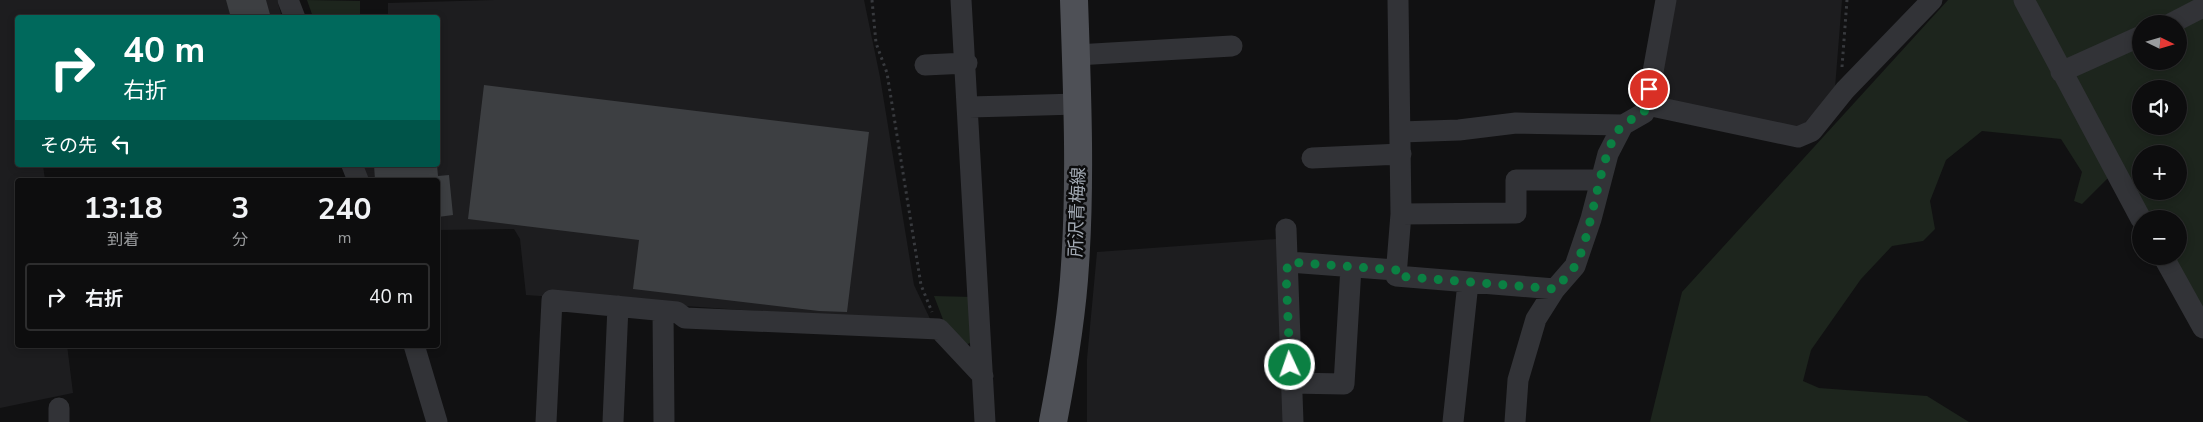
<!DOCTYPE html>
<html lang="ja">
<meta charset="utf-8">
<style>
body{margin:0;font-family:"Nunito Sans","Noto Sans JP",sans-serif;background:#161617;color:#f1f3f6;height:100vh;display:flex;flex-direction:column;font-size:19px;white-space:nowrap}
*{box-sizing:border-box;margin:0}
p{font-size:16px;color:#9a9c9e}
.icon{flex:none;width:28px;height:28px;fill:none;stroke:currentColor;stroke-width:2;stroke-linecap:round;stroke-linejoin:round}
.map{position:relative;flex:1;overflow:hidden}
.side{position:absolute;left:15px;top:178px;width:425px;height:170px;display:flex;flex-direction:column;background:#0d0d0e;border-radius:5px;box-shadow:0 2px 8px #0003,0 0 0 1px #2d2d2e}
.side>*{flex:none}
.banner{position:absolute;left:15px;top:15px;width:425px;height:152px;border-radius:5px;box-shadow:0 2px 8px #0003,0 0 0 1px #2d2d2e;background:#00695c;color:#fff;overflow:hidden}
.needle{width:32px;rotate:95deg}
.fabs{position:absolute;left:2132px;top:15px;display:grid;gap:10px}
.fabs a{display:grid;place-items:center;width:55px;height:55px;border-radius:50%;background:#0d0d0e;box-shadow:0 2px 8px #0003,0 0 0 1px #2d2d2e;font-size:25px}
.pin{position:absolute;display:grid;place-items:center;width:42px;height:42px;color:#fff;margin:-21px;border:2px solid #fff;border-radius:50%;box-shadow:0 1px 5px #0007}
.me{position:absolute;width:55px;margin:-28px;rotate:357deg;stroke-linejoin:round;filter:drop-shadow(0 0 4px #0008)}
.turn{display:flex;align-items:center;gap:18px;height:105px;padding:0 25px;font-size:22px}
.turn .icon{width:65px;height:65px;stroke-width:2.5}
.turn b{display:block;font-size:35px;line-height:42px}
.then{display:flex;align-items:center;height:48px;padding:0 25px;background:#0003;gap:10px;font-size:19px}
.eta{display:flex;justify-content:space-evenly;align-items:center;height:85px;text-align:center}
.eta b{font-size:30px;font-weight:700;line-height:35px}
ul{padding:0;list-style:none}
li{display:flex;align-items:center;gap:15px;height:68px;margin:0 10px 8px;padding:0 15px;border:2px solid #2d2d2e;border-radius:5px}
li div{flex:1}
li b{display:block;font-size:19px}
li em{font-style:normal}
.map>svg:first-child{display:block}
.built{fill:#1d1d1f}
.green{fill:#1d251d;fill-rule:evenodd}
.building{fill:#3d3f42}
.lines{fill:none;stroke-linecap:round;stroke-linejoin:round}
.path{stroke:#383a3e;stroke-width:3;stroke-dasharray:2.5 4;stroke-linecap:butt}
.minor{stroke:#323337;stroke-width:21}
.major{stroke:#4e5056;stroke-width:28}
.route{stroke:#0b8043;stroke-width:9;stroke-dasharray:0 16.2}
.labels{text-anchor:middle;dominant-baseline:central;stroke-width:5;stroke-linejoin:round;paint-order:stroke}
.street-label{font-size:18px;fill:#a2a9b3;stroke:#0c0c0d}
</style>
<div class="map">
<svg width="2203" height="422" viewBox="0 0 2203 422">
<rect width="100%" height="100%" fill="#111112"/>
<path class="built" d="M 0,0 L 277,0 L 282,17 L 18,18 L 18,165 L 43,165 L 45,180 L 18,180 L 18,345 L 67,345 L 73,393 L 0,408 Z
M 494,0 L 864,0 L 880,77 L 914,285 L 932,323 L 526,295 L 520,239 L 514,229 L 438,230 L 438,180 L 364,180 L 359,165 L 438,165 L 438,18 L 388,17 L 388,3 Z
M 1669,0 L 1842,0 L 1835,88 L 1804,124 L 1792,130 L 1663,102 L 1655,89 Z
M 1277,239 L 1285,422 L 1087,422 L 1087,359 L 1097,252 Z"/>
<path class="green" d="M 307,0 L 360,1 L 360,17 L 313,17 Z
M 1948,0 L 2015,0 L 2109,177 L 2082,204 L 2074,201 L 2082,172 L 2061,139 L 1982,131 L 1946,160 L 1930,201 L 1935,229 L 1923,241 L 1892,246 L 1861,279 L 1811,350 L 1803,381 L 1819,388 L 1927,396 L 1969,422 L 1650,422 L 1682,292 Z
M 2029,0 L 2203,0 L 2178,24 L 2141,24 L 2141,61 L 2179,61 L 2179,25 L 2203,14 L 2203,319 L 2168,256 L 2179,256 L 2179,219 L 2148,219 ZM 2141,89 L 2179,89 L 2179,126 L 2141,126 ZM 2141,154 L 2179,154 L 2179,191 L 2141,191 Z
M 934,296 L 972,297 L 975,341 L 963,346 L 944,322 Z"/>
<path class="building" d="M 226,0 L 266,0 L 271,18 L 231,18 Z
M 484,85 L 869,132 L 847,312 L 819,311 L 633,289 L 639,240 L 468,219 Z
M 374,165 L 437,165 L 438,176 L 449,175 L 453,215 L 438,217 L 438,180 L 375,180 Z"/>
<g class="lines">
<path class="path" d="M 872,0 L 876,43 L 887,73 L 921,285 L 932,312
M 1842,67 L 1847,0"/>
<path class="minor" d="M 288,0 L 295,18
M 961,0 L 985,422
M 1398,0 L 1401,214 L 1396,276 L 1555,289
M 2024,0 L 2141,219
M 2170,24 L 2203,7
M 1076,55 L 1232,46
M 925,65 L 967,63
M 2061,72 L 2141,36
M 1647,105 L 1798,137 L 1812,131 L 1845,90 L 1932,0
M 969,107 L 1077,104
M 1401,132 L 1459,130 L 1516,123 L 1623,125 L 1644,113 L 1647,105 L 1666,0
M 1312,158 L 1401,154
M 352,165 L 358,180
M 1401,214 L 1516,213 L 1516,180 L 1601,180
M 1286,229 L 1293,422
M 2163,256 L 2203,328
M 1289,262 L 1395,270
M 663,311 L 664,422
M 414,345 L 437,422
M 1291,383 L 1344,384 L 1351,267
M 59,422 L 59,408
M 546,422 L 552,300 L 677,312 L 685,318 L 939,329 L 983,376
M 613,422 L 618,306
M 1453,422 L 1468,283
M 1515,422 L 1518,380 L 1536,319 L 1555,289 L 1575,266 L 1591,219 L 1608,154 L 1623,125"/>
<path class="major" d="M 1053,422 C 1063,370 1072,318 1075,265 C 1081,176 1077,88 1074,0"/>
</g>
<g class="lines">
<path class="route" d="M 1290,365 L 1286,272 L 1289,262 L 1396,270 L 1396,276 L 1555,289 C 1561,282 1570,274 1575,266 C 1594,233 1599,145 1624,124 C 1629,120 1637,117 1644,113 L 1649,89"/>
</g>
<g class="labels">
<g class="street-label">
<text transform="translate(1077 212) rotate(-88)">所沢青梅線</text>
</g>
</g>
</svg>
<div class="fabs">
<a><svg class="needle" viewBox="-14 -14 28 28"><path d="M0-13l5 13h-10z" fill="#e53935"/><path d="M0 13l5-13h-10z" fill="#9a9c9e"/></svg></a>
<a><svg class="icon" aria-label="sound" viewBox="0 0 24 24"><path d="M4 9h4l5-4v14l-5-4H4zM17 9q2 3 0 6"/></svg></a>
<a>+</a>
<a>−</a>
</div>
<div class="pin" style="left:1649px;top:89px;background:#d93025"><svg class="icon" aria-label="arrive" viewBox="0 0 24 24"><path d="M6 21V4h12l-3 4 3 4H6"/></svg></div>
<svg class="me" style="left:1290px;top:365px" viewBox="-20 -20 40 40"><circle r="17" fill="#0b8043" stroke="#fff" stroke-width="3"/><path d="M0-11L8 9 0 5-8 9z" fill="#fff"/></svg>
<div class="banner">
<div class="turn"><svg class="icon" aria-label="right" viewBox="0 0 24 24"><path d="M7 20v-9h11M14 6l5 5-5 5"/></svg><div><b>40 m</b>右折</div></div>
<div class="then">その先<svg class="icon" aria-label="left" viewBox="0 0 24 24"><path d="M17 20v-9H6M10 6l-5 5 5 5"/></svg></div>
</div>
<section class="side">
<div class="eta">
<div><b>13:18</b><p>到着</p></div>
<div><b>3</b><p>分</p></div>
<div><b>240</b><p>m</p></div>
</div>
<ul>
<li><svg class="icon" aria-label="right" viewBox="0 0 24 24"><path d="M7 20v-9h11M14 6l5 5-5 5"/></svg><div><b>右折</b></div><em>40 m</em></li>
</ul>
</section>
</div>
